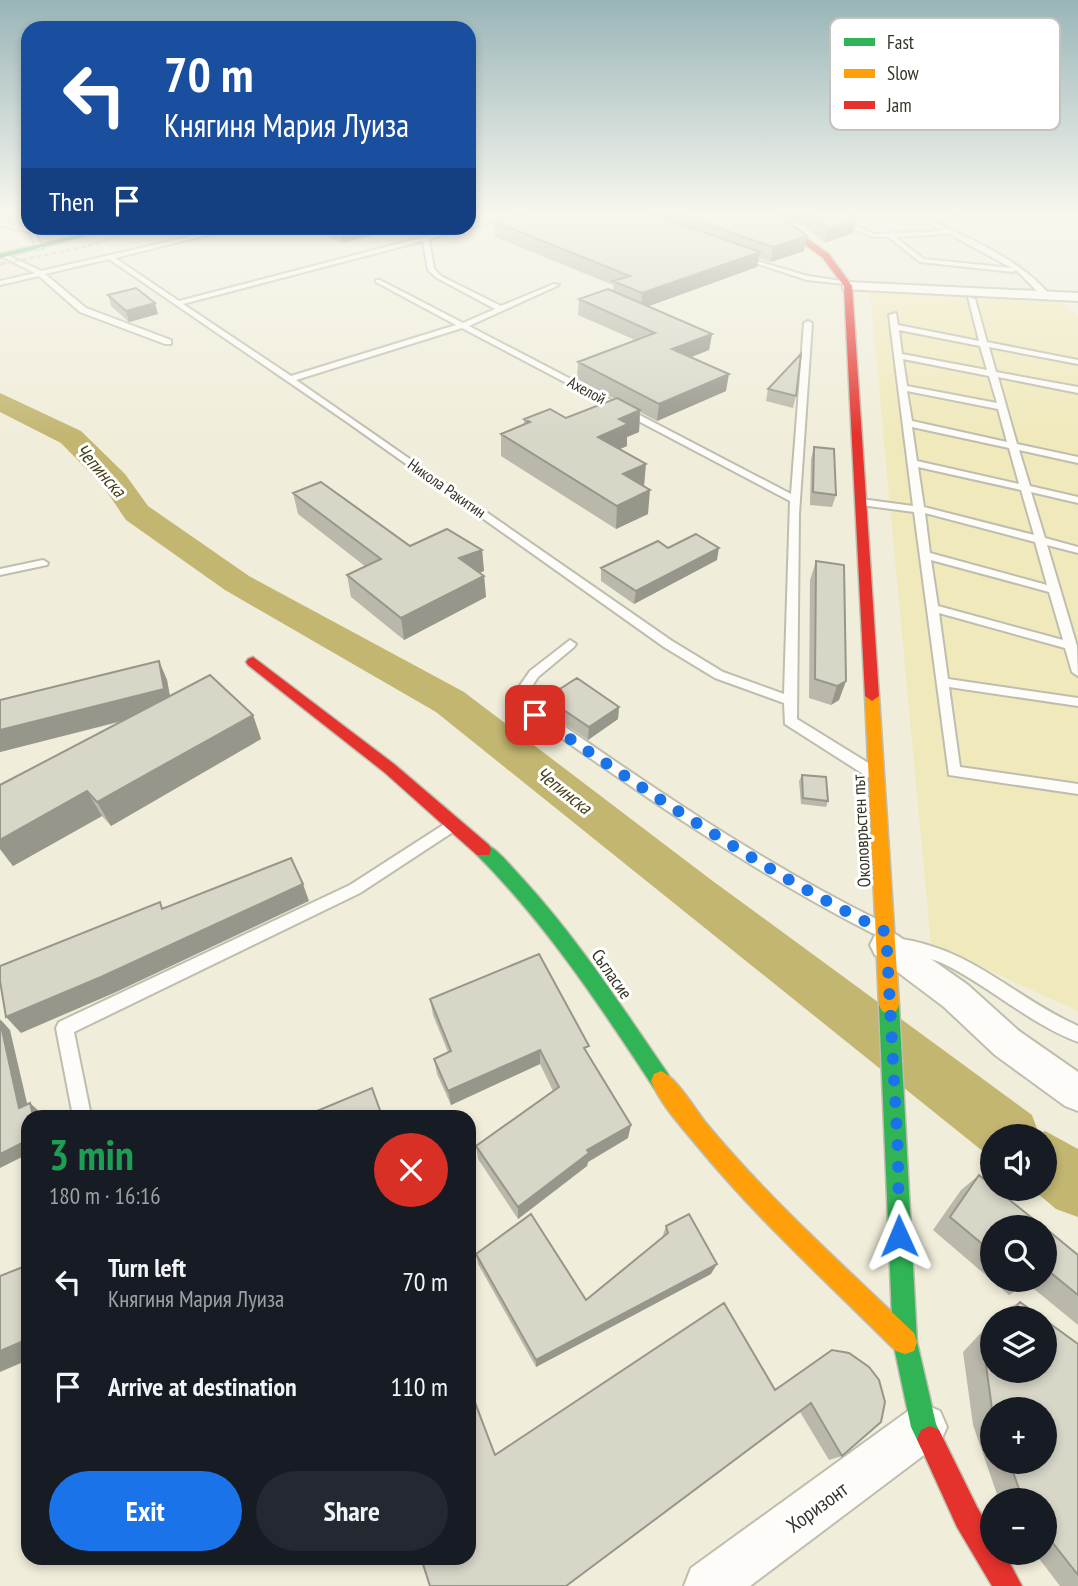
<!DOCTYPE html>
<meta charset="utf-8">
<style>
body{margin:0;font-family:"PT Sans Narrow",sans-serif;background:#242831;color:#f1f3f6;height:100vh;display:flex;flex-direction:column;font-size:26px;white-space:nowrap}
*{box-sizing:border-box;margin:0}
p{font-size:23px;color:#9ea1a6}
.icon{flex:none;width:38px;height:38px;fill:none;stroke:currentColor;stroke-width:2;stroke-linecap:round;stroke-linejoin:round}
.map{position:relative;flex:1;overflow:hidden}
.side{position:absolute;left:21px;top:1110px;width:455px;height:455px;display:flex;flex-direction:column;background:#171b24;border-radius:21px;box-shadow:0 4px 10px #0003}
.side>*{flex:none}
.hud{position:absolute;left:21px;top:21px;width:455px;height:214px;border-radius:21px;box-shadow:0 4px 10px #0003;background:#1a4fa0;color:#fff;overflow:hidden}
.controls{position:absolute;left:980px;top:1124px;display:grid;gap:14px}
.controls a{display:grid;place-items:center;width:77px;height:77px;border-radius:50%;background:#171b24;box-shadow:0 4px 10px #0003;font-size:35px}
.pin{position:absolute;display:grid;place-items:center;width:60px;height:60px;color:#fff;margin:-30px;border-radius:14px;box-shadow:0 4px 10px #0006}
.me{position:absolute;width:77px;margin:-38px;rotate:359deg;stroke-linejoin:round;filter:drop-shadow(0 0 5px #0008)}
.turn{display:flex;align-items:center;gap:24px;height:147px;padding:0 28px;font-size:32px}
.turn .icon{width:91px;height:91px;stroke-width:2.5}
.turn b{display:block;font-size:49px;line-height:60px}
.then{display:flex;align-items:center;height:66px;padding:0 28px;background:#0003;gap:14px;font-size:26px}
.round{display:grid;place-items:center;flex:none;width:74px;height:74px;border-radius:37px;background:#242831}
.head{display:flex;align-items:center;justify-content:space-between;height:119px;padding:0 28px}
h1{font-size:42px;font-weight:600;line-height:52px;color:#1e9e55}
.button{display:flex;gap:14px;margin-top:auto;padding:14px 28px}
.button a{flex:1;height:80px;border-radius:42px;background:#1a73e8;color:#fff;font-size:28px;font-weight:600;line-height:80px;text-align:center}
.button a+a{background:#242831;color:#f1f3f6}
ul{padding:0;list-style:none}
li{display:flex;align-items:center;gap:21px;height:105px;padding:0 28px}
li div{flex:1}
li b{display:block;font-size:26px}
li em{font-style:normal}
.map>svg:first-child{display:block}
.green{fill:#f0e9bc}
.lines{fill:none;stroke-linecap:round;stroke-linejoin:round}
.river{fill:#c2b671;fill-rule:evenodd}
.lane-casing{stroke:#bfbdad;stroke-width:4}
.street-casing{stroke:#bfbdad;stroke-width:4}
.fast-casing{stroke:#bfbdad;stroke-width:3}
.slow-casing{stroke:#bfbdad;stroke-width:3}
.jam-casing{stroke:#bfbdad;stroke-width:3}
.lane{fill:#fdfcf9;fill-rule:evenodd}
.street{fill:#fdfcf9;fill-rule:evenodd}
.fast{fill:#30b455;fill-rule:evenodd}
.slow{fill:#ff9f0a;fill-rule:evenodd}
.jam{fill:#e5322d;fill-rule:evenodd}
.rail{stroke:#c7c7c1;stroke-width:2.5;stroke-dasharray:5 2.5;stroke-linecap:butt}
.wall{fill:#bab8ab;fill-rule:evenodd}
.shaded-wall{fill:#97968b}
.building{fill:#d8d6c7;stroke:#97968b;stroke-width:2}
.route{stroke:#1a73e8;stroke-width:12;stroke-dasharray:0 21.6}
.labels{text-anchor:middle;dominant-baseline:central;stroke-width:6;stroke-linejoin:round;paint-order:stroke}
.far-street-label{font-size:16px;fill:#363427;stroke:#fff}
.street-label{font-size:18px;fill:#363427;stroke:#fff}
.water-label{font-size:19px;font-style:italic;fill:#47411a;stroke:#fff}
.near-street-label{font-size:21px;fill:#363427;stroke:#fff}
.key{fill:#fff;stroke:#c3c2be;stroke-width:2}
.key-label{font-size:19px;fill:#363427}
</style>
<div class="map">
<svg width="1078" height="1586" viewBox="0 0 1078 1586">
<rect width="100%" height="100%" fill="#f0edda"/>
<path class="green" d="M 870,292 L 1059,300 L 1078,316 L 1078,1011 L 931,944 Z"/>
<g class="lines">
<path class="river" d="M 0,393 L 81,431 L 125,474 L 148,506 L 249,576 L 464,692 L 710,879 L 1032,1115 L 1039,1134 L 1045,1131 L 1078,1149 L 1078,1217 L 1056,1209 L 1031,1188 L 1045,1188 L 1045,1136 L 992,1136 L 990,1157 L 436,712 L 225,590 L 126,520 L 103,486 L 61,443 L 0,412 Z"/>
<defs>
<path id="lane" d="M 511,214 L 521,214 L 429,239 L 434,269 L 441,276 L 501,306 L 554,284 L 559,285 L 469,326 L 791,494 L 804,323 L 808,321 L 812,323 L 799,514 L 797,719 L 878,769 L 880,773 L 878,777 L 868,777 L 785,724 L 784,703 L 715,678 L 664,647 L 347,422 L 109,259 L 45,274 L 86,308 L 171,340 L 171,344 L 165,344 L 80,312 L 39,276 L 0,285 L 0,281 L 35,273 L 1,256 L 3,253 L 41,271 L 227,228 L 236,228 L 115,258 L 179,301 L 424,237 L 469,228 L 469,225 ZM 423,241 L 428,270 L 437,278 L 495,309 L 463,323 L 380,280 L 376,280 L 376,282 L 456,325 L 291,376 L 183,304 ZM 462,328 L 790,501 L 784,694 L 723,672 L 672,641 L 296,380 Z
M 910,214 L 918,214 C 964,238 1015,254 1050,295 L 1043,297 L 1016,270 L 1013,272 L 920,262 L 888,237 L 872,237 L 848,226 L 853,225 L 875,234 L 942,231 ZM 949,234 L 1012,268 L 924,259 L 895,237 Z
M 0,221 L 33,230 L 43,248 L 38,249 L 29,232 L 0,225 Z
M 740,256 L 808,276 L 849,282 L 846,284 L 807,280 L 740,258 Z
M 968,297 L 975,299 L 987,342 L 1078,360 L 1078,364 L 989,347 L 996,372 L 1078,387 L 1078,393 L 998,377 L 1017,444 L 1078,457 L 1078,463 L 1019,450 L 1030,486 L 1078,497 L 1078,503 L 1031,492 L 1045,538 L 1078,547 L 1078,553 L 1047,545 L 1077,646 L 1078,676 L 1072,672 L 1065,648 L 939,613 L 948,679 L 1078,698 L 1078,706 L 949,687 L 960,767 L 1078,784 L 1078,794 L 949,775 L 914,512 L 861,505 L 856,502 L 861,499 L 913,506 L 889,315 L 896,313 L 898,325 L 979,341 ZM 899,330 L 980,346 L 987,370 L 902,354 ZM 903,359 L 989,376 L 997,403 L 907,386 ZM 907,391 L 998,409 L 1007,442 L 912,421 ZM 912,427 L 1009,448 L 1019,484 L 917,461 ZM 918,467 L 1021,490 L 1034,535 L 924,507 ZM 925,513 L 1035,542 L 1047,585 L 930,553 ZM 931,560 L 1049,592 L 1063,640 L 938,606 Z
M 43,560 L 48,563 L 47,565 L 0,575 L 0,569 Z
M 570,640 L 576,644 L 574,647 L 538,677 L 525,697 L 529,702 C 643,781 759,862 884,923 L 886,928 L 884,933 L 878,935 L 872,933 C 749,870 632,788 519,708 L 512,697 L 530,671 Z
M 454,818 L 459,820 L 461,824 L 459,828 L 360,893 L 74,1032 L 91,1116 L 73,1116 L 56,1028 L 59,1022 L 350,885 Z
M 895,938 C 973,948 1011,996 1078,1026 L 1078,1042 C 1028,1023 990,986 942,963 C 925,955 907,956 889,950 L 887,945 L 889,940 Z"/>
<path id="street" d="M 848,282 L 1078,293 L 1078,301 L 843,289 L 843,283 Z
M 886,931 L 897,935 L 968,985 L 1019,1031 L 1078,1072 L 1078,1111 L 1065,1106 L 995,1055 L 944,1007 L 875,955 L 870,945 L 875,935 Z
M 924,1404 L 940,1411 L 947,1427 L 940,1443 L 750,1586 L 684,1586 L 691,1568 L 908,1411 Z"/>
<path id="fast" d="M 107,228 L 116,228 L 0,258 L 0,254 Z
M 483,843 C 498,848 512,868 523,879 C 578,939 622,1007 668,1074 L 671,1081 L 668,1088 L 661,1091 L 654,1088 C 600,1006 547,925 477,855 L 475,850 L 477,845 Z
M 889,996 L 896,999 L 899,1005 L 917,1342 L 936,1424 L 943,1439 L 939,1448 L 930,1452 L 921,1448 L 911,1427 L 893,1342 L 879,1005 L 882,999 Z"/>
<path id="slow" d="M 872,691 L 879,696 L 899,1005 L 896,1011 L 889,1014 L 882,1011 L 879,1005 L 865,696 Z
M 661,1071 C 676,1077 695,1109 706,1123 C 769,1199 843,1265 914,1333 L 917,1342 L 914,1351 L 905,1354 L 896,1351 C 828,1283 755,1217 694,1142 C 679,1124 660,1103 651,1081 L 654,1074 Z"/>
<path id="jam" d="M 764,214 L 772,214 L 829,254 L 852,286 L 879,696 L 872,701 L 865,696 L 844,286 L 823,258 Z
M 253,657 L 394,764 L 489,845 L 491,850 L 489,855 L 477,855 L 384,772 L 248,665 L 246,662 L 248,659 Z
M 930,1426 L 939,1430 L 977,1507 L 992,1533 L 992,1552 L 1004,1552 L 1022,1586 L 992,1586 L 957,1527 L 917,1439 L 921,1430 Z"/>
</defs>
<use href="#lane" class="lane-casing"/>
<use href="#street" class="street-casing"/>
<use href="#fast" class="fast-casing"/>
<use href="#slow" class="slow-casing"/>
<use href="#jam" class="jam-casing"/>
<use href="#lane" class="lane"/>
<use href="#street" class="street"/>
<use href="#fast" class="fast"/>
<use href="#slow" class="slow"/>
<use href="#jam" class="jam"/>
<path class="rail" d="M 0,264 L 85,247 L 141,228"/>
</g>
<path class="wall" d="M 0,214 L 28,214 L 28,226 L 1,219 Z
M 513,214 L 776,214 L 807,236 L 804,251 L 771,262 L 759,258 L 757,267 L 647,306 L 712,334 L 709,350 L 691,357 L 726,391 L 657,421 L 640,412 L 639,432 L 627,437 L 627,446 L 620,449 L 644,487 L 648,514 L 616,529 L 501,456 L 501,434 L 524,424 L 524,419 L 566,418 L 615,399 L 577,379 L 578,362 L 635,340 L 578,315 L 579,299 L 613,291 L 613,285 L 495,237 L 495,222 L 513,217 Z
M 780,214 L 859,214 L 857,223 L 855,223 L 853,233 L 825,243 L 804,226 L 780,215 Z
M 946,214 L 960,214 L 958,218 Z
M 35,228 L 83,228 L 73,231 Z
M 312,228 L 396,228 L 397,229 L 342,243 Z
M 108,295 L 158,314 L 129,322 L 111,306 Z
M 768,389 L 796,396 L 793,408 L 766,401 Z
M 814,447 L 836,495 L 832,507 L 810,505 L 811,459 Z
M 293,493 L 410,546 L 482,550 L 484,571 L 480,573 L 484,576 L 486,597 L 404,640 L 351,597 L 347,575 L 366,567 L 298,514 Z
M 668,548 L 717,560 L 634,604 L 601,581 L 601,568 Z
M 816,561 L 846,681 L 839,700 L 831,705 L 809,698 L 810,580 Z
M 159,661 L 167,680 L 170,696 L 253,715 L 261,739 L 111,826 L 102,816 L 13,866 L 0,849 L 0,785 L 123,721 L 0,752 L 0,700 Z
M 546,698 L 619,707 L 618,719 L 588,740 L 546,711 Z
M 802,775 L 828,801 L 826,807 L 801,804 L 799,781 Z
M 430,999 L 588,1055 L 628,1138 L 588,1162 L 587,1166 L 518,1219 L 478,1159 L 476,1146 L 553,1091 L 540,1064 L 451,1105 L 437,1074 L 434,1059 L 448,1052 L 433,1015 Z
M 979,1175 L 992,1227 L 992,1279 L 1045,1279 L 1045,1228 L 1078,1255 L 1078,1325 L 1028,1284 L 1009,1295 L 933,1230 L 961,1190 Z
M 666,1226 L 711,1274 L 536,1367 L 478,1264 L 476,1254 L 586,1300 L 662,1238 Z
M 1020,1302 L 1042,1318 L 995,1318 L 999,1313 Z
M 992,1321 L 992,1370 L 1078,1344 L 1078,1586 L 1060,1586 L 1034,1552 L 1045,1552 L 1045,1500 L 999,1500 L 973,1425 L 963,1352 ZM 992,1409 L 1045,1461 L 992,1461 Z
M 832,1350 L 842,1456 L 829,1460 L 800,1412 L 775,1390 Z"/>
<path class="shaded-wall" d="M 856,220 L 853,233 L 825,243 L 828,230 Z
M 71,228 L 83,228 L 73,231 Z
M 345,228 L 396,228 L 397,229 L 342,243 L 340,229 Z
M 807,236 L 804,251 L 771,262 L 773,247 Z
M 760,252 L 757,267 L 641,309 L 642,293 Z
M 155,303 L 158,314 L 129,322 L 126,311 Z
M 712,334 L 709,350 L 671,365 L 672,349 Z
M 729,374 L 726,391 L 657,421 L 659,404 Z
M 640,410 L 639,432 L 627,437 L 627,446 L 597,459 L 598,437 L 619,419 Z
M 646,464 L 644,487 L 623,474 Z
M 650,490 L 648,514 L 616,529 L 617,506 Z
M 719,548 L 717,560 L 634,604 L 636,591 Z
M 482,550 L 484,571 L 461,579 L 459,558 Z
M 484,576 L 486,597 L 404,640 L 401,618 Z
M 159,661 L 167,680 L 172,708 L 0,752 L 0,730 Z
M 846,681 L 839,700 L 831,705 L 837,686 Z
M 619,707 L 618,719 L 588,740 L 589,727 Z
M 253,715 L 261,739 L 111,826 L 97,802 Z
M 87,791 L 102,816 L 13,866 L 0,849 L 0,840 Z
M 303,884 L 309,901 L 114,993 L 21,1033 L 6,1017 Z
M 0,1019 L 10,1030 L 30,1116 L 19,1108 Z
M 540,1050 L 540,1064 L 451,1105 L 448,1091 Z
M 30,1103 L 41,1113 L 42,1116 L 33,1116 Z
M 631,1125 L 628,1138 L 588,1162 L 587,1166 L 518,1219 L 518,1207 L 587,1150 Z
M 28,1140 L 28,1154 L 0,1168 L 0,1154 Z
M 717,1264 L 711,1274 L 536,1367 L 536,1360 Z
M 28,1339 L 28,1360 L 0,1372 L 0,1351 Z"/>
<path class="building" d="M 525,214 L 652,214 L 760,252 L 642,293 L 613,281 L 630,276 L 495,222 Z
M 677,214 L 776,214 L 807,236 L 773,247 Z
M 808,214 L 849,214 L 856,220 L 828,230 Z
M 136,288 L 155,303 L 126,311 L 108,295 Z
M 608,289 L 712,334 L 672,349 L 729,374 L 659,404 L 578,362 L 655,333 L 579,299 Z
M 801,354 L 796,396 L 768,389 Z
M 617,398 L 640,410 L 619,419 L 628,424 L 598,437 L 646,464 L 623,474 L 650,490 L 617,506 L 501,434 L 530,422 L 524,419 L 550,409 L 566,418 Z
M 814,447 L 834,449 L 836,495 L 813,492 Z
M 321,482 L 410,546 L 447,529 L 482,550 L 459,558 L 484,576 L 401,618 L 347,575 L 381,559 L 293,493 Z
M 696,534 L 719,548 L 636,591 L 601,568 L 658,541 L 668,548 Z
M 816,561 L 844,565 L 846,681 L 837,686 L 815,679 Z
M 159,661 L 164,689 L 0,730 L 0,700 Z
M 210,675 L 253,715 L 97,802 L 87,791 L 0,840 L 0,785 Z
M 577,678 L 619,707 L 589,727 L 546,698 Z
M 802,775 L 826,777 L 828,801 L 803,798 Z
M 291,858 L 303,884 L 101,977 L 6,1017 L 0,981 L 0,966 L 160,902 L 162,909 Z
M 539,954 L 589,1046 L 584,1048 L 631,1125 L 587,1150 L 589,1153 L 518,1207 L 476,1146 L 559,1087 L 540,1050 L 448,1091 L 434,1059 L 451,1051 L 430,999 Z
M 0,1021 L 19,1108 L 30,1103 L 33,1116 L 28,1116 L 28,1140 L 0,1154 Z
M 372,1088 L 382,1116 L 305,1116 Z
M 979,1175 L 992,1186 L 992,1188 L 995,1188 L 1043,1227 L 992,1227 L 992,1252 L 950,1217 Z
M 531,1214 L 586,1300 L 668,1233 L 666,1226 L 689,1214 L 717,1264 L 536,1360 L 476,1254 Z
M 1045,1228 L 1078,1255 L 1078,1295 L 1045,1268 Z
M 28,1265 L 28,1339 L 0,1351 L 0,1276 Z
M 1020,1302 L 1042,1318 L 1006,1318 Z
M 724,1303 L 775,1390 L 832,1350 L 849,1353 L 869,1367 L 879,1380 L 885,1402 L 881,1422 L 842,1456 L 811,1403 L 566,1586 L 430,1586 L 421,1558 L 469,1558 L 469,1393 L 471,1392 L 495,1455 Z
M 1045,1320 L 1078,1344 L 1078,1575 L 1045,1533 L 1045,1500 L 1023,1500 L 1009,1461 L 1045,1461 L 1045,1409 L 992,1409 L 983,1343 L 992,1332 L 992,1370 L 1045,1370 Z"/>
<linearGradient id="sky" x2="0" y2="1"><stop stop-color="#99b5b8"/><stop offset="0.49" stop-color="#f8f7ee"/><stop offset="1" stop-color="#f8f7ee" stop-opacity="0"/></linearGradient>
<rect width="1078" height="436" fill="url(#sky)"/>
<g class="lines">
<path class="route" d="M 535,715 C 648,792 763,871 886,932 L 898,1153 L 899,1236"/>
</g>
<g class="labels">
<g class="far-street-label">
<text transform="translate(587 390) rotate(28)">Ахелой</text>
<text transform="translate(447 488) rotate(35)">Никола Ракитин</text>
</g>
<g class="street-label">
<text transform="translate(861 831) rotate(-93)">Околовръстен път</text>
<text transform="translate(612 974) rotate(55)">Съгласие</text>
</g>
<g class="water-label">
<text transform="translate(101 470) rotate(48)">Чепинска</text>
<text transform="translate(564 790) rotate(38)">Чепинска</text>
</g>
<g class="near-street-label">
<text transform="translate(817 1507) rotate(-36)">Хоризонт</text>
</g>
</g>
<rect x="830" y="18" width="230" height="112" rx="10" class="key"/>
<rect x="844" y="38" width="31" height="8" fill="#30b455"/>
<rect x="844" y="69" width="31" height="9" fill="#ff9f0a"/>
<rect x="844" y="101" width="31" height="8" fill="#e5322d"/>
<g class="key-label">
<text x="887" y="49">Fast</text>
<text x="887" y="80">Slow</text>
<text x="887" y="112">Jam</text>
</g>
</svg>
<div class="controls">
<a><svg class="icon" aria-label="sound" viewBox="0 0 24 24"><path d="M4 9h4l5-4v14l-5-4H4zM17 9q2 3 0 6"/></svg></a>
<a><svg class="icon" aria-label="search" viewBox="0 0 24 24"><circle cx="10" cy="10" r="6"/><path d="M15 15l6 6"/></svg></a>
<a><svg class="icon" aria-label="layers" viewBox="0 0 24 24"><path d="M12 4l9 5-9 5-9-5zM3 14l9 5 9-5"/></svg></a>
<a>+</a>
<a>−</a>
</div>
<div class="pin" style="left:535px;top:715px;background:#d93025"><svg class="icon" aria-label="arrive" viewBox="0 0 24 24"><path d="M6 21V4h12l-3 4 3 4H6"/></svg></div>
<svg class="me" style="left:899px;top:1236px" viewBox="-20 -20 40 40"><path d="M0-17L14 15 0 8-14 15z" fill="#1a73e8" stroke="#fff" stroke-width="4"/></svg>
<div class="hud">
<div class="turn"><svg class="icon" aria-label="left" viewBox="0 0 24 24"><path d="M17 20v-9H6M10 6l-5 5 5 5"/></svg><div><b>70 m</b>Княгиня Мария Луиза</div></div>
<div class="then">Then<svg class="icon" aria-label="arrive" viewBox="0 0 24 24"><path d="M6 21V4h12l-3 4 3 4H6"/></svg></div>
</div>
<section class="side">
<div class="head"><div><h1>3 min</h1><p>180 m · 16:16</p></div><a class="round" style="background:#d93025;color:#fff"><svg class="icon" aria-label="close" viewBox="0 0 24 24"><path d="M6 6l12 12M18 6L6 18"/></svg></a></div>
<ul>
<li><svg class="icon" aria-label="left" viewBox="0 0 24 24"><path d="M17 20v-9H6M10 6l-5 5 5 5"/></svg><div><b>Turn left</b><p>Княгиня Мария Луиза</p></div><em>70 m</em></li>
<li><svg class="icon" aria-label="arrive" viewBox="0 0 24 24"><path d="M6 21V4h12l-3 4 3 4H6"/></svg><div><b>Arrive at destination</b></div><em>110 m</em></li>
</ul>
<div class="button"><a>Exit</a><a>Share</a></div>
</section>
</div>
